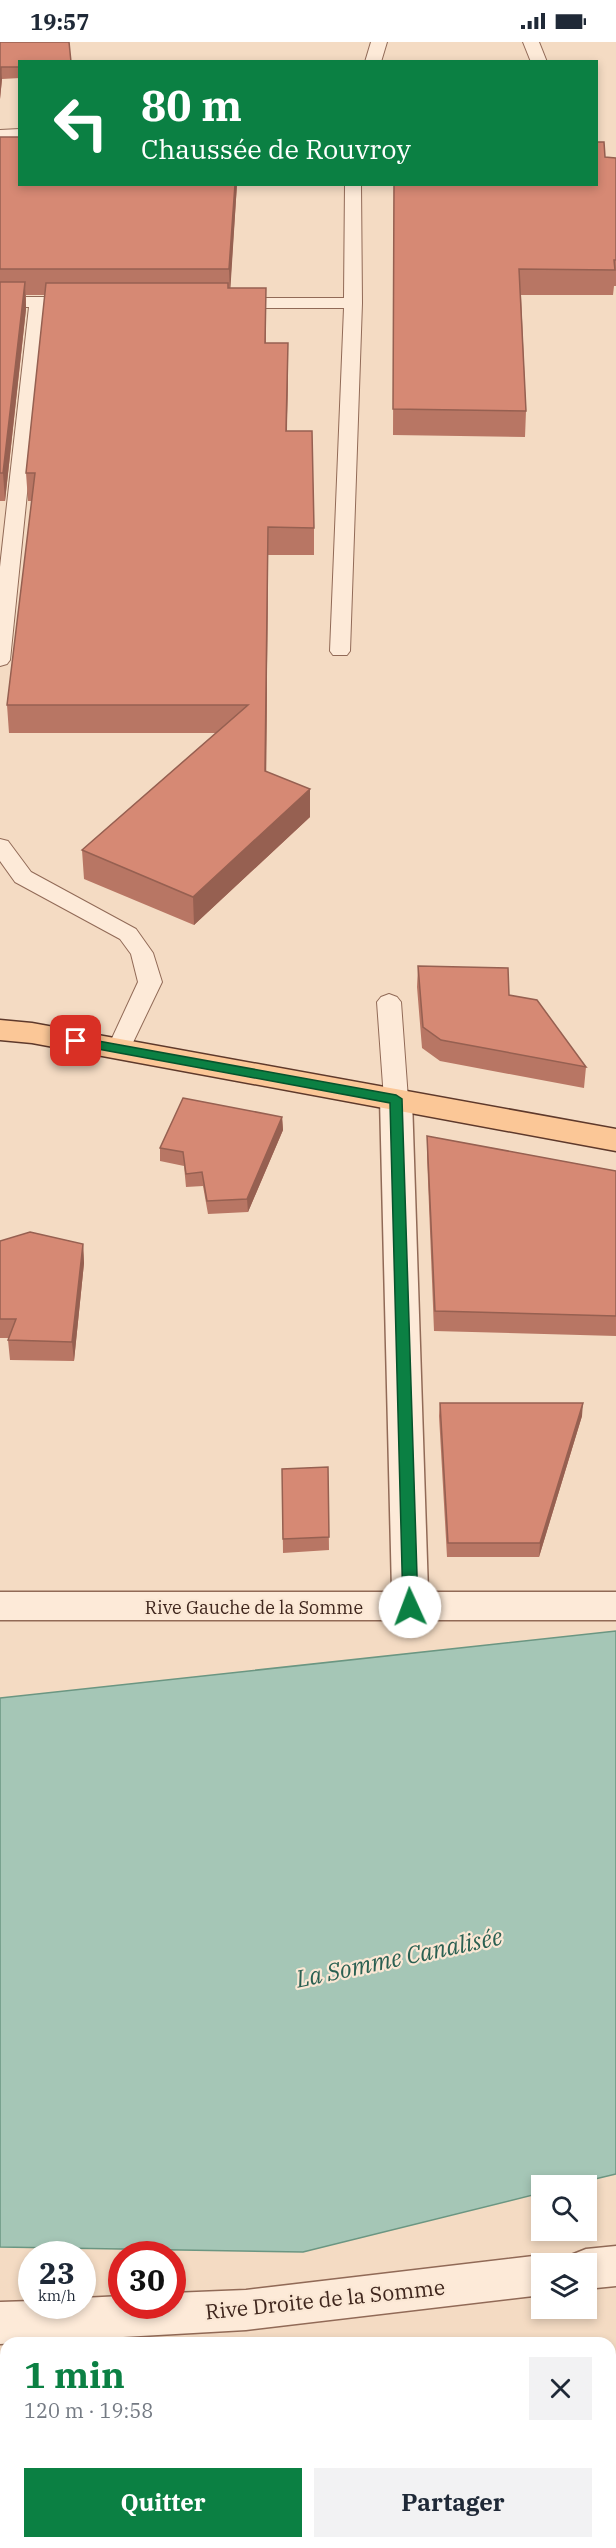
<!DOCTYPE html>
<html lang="fr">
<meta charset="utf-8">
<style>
body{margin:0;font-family:"IBM Plex Serif",serif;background:#f2f2f3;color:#1f2937;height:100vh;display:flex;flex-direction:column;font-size:22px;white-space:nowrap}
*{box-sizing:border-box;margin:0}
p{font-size:20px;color:#747a83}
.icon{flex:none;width:33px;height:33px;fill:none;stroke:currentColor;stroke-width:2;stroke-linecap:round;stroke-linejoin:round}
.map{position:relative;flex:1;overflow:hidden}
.sheet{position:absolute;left:0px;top:2295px;width:616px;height:212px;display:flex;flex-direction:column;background:#fff;border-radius:18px 18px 0 0;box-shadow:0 3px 9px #0003}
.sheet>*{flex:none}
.banner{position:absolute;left:18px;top:18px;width:580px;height:126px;border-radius:0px;box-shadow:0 3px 9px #0003;background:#0b8043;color:#fff;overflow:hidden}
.fabs{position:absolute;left:531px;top:2133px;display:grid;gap:12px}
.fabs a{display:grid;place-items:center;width:66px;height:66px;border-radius:0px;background:#fff;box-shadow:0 3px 9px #0003;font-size:30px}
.speed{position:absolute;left:18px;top:2199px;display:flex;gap:12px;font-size:30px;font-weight:700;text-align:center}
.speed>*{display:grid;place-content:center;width:78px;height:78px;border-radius:50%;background:#fff;box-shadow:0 3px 9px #0003;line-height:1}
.speed small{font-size:15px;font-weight:400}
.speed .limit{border:9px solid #d22;background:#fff;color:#111}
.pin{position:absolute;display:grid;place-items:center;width:51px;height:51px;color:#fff;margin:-26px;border-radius:12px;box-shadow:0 3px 9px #0006}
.me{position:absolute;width:66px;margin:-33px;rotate:358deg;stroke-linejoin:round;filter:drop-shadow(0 0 4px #0008)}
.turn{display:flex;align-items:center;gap:21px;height:126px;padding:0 24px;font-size:27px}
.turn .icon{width:78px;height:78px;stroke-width:2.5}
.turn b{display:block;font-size:42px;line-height:51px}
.round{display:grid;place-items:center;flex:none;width:63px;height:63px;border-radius:0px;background:#f2f2f3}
.overview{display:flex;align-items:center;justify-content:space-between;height:102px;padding:0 24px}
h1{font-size:36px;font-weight:700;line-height:45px;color:#0b8043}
.cta{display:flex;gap:12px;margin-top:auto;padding:12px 24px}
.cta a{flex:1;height:69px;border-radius:0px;background:#0b8043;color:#fff;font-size:24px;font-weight:700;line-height:69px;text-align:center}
.cta a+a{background:#f2f2f3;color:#1f2937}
.status{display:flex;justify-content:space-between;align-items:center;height:42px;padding:0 30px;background:#fff;direction:ltr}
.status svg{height:16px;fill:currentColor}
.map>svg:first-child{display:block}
.water{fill:#a5c6b6;stroke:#6b9682;stroke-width:1.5}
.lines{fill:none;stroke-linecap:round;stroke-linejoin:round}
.service-casing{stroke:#916a57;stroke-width:2}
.minor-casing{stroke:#916a57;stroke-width:3}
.primary-casing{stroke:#5e392b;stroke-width:3}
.service{fill:#fdead8;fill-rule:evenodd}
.minor{fill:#fdead8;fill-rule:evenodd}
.primary{fill:#fbc797;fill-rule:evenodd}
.wall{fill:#b87664}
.shaded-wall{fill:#966051}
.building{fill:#d68974;stroke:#966051;stroke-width:1.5}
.route{fill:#0b8043;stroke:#07532c;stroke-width:1.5}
.labels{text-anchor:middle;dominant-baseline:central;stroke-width:4.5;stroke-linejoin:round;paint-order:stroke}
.street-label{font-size:18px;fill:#3f261d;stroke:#fae7d4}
.near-street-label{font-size:21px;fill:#3f261d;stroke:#fae7d4}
.near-water-label{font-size:24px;font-style:italic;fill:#2a6052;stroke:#fae7d4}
</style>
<div class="status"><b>19:57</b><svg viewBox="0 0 49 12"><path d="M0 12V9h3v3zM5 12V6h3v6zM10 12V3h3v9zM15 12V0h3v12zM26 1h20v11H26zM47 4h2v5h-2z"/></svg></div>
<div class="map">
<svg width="616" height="2506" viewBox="0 0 616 2506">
<rect width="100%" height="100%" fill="#f4dbc3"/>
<path class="water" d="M 616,1589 L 616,2132 L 570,2143 L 542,2144 L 541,2151 L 303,2210 L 0,2205 L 0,1656 Z"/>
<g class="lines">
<defs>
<path id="service" d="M 371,0 L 387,0 L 381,20 L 365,20 Z
M 523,0 L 539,0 L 547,20 L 531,20 Z
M 20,87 L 20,97 L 0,98 L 0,88 Z
M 345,142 L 361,142 L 362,261 L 350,609 L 347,613 L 333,613 L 330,609 L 344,266 L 233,266 L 227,265 L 224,261 L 227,257 L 233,256 L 344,256 Z
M 0,255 L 79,255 L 85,256 L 88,260 L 85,264 L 46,265 L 10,618 L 7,622 L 0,624 L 0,525 L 29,265 L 0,265 Z
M 0,797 L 8,799 L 31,830 L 136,887 L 153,911 L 162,940 L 127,1013 L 119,1015 L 111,1013 L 107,1007 L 138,940 L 131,912 L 120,897 L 15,840 L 0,819 Z
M 389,952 L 397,955 L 401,960 L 408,1057 L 404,1063 L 396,1065 L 388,1063 L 384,1057 L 377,960 L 381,955 Z"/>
<path id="minor" d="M 396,1047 L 407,1050 L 412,1057 L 428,1550 L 616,1550 L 616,1578 L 0,1578 L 0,1550 L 392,1550 L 380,1057 L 385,1050 Z
M 616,2204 L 616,2244 L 586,2247 L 586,2222 L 567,2222 L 571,2213 L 586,2207 Z
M 542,2213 L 557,2219 L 558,2222 L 542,2222 L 542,2253 L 246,2288 L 0,2302 L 0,2260 L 32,2259 L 32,2264 L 82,2264 L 82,2256 L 122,2254 L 122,2264 L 172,2264 L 172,2251 L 246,2248 Z"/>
<path id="primary" d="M 0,978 L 32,981 L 616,1087 L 616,1109 L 32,1001 L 0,998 Z"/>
</defs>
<use href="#service" class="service-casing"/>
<use href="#minor" class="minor-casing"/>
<use href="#primary" class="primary-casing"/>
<use href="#service" class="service"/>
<use href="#minor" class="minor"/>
<use href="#primary" class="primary"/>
</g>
<path class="wall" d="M 0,0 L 20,20 L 20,36 L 2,37 L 0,57 Z
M 0,95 L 20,142 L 237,142 L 230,246 L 266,246 L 266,301 L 288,328 L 287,389 L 314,486 L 314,513 L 268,513 L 266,729 L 310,775 L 194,883 L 84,837 L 82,808 L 216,691 L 9,691 L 7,663 L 32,459 L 28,459 L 26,431 L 45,253 L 26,253 L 26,267 L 5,459 L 0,459 Z
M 605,115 L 616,116 L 616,244 L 614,244 L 613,253 L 521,253 L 526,369 L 525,395 L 393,393 L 394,142 Z
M 418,924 L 509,953 L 586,1025 L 584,1046 L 440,1019 L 422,1006 L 417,945 Z
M 282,1075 L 283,1088 L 248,1170 L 208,1172 L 203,1144 L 186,1145 L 184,1124 L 160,1119 L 160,1106 Z
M 427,1094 L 616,1129 L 616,1294 L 434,1289 L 427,1114 Z
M 0,1199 L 83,1202 L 84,1221 L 74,1319 L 10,1318 L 8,1298 L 8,1296 L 0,1296 Z
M 440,1361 L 582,1374 L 539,1515 L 447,1515 L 439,1374 Z
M 328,1425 L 329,1508 L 283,1511 L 282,1427 Z"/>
<path class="shaded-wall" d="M 1,25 L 2,37 L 0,57 L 0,37 Z
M 235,142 L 237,142 L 230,253 L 229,227 Z
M 25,240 L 26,267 L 5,459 L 3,431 Z
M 288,301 L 288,328 L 286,417 L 286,389 Z
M 268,485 L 268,513 L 266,757 L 265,729 Z
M 310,747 L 310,775 L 194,883 L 193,855 Z
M 282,1075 L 283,1088 L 248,1170 L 247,1157 Z
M 83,1202 L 84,1221 L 74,1319 L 72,1300 Z
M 583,1361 L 582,1374 L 539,1515 L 540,1501 Z"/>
<path class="building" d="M 0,0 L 69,0 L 71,20 L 20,20 L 20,25 L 1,25 L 0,37 Z
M 0,95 L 20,95 L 20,142 L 235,142 L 229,227 L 0,227 Z
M 597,100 L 604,100 L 605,115 L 616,116 L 616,218 L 614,218 L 615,228 L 519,227 L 526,369 L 393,367 L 394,142 L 597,142 Z
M 0,240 L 25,240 L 3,431 L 0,431 Z
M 46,241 L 228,241 L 228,246 L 266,246 L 265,301 L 288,301 L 286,389 L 312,389 L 314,486 L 268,485 L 265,729 L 310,747 L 193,855 L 82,808 L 248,663 L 7,663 L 35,431 L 26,431 Z
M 418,924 L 508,926 L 509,953 L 537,958 L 586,1025 L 441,998 L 423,985 Z
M 183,1056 L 282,1075 L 247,1157 L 207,1159 L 202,1130 L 186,1132 L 183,1110 L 160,1106 Z
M 427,1094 L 616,1129 L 616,1274 L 435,1269 Z
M 30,1190 L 83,1202 L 72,1300 L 8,1298 L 16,1277 L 0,1277 L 0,1199 Z
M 440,1361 L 583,1361 L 540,1501 L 448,1501 Z
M 328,1425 L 329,1495 L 283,1497 L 282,1427 Z"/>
<path class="route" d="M 76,995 L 396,1053 L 402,1057 L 418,1565 L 416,1570 L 405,1570 L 403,1565 L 390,1061 L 71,1002 L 69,999 Z"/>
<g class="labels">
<g class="street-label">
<text x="254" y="1565">Rive Gauche de la Somme</text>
</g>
<g class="near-street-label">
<text transform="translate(325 2257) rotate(-6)">Rive Droite de la Somme</text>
</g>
<g class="near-water-label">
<text transform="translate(399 1915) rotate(-12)">La Somme Canalisée</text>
</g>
</g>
</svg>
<div class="fabs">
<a><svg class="icon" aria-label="search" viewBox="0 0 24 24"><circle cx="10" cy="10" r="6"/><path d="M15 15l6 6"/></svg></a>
<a><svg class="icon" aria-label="layers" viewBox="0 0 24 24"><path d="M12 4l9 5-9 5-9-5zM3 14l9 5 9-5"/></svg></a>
</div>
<div class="speed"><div>23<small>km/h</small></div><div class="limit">30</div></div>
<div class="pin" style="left:76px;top:999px;background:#d93025"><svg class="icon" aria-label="arrive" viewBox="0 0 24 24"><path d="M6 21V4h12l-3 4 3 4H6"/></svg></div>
<svg class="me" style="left:410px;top:1565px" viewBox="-20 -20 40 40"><circle r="19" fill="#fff"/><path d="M0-13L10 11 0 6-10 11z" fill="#0b8043"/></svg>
<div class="banner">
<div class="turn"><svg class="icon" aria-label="left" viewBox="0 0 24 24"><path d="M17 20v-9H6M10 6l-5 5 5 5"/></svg><div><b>80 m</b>Chaussée de Rouvroy</div></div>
</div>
<section class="sheet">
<div class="overview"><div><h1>1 min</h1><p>120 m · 19:58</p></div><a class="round"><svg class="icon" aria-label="close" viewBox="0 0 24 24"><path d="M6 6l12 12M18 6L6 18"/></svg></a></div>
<div class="cta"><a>Quitter</a><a>Partager</a></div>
</section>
</div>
